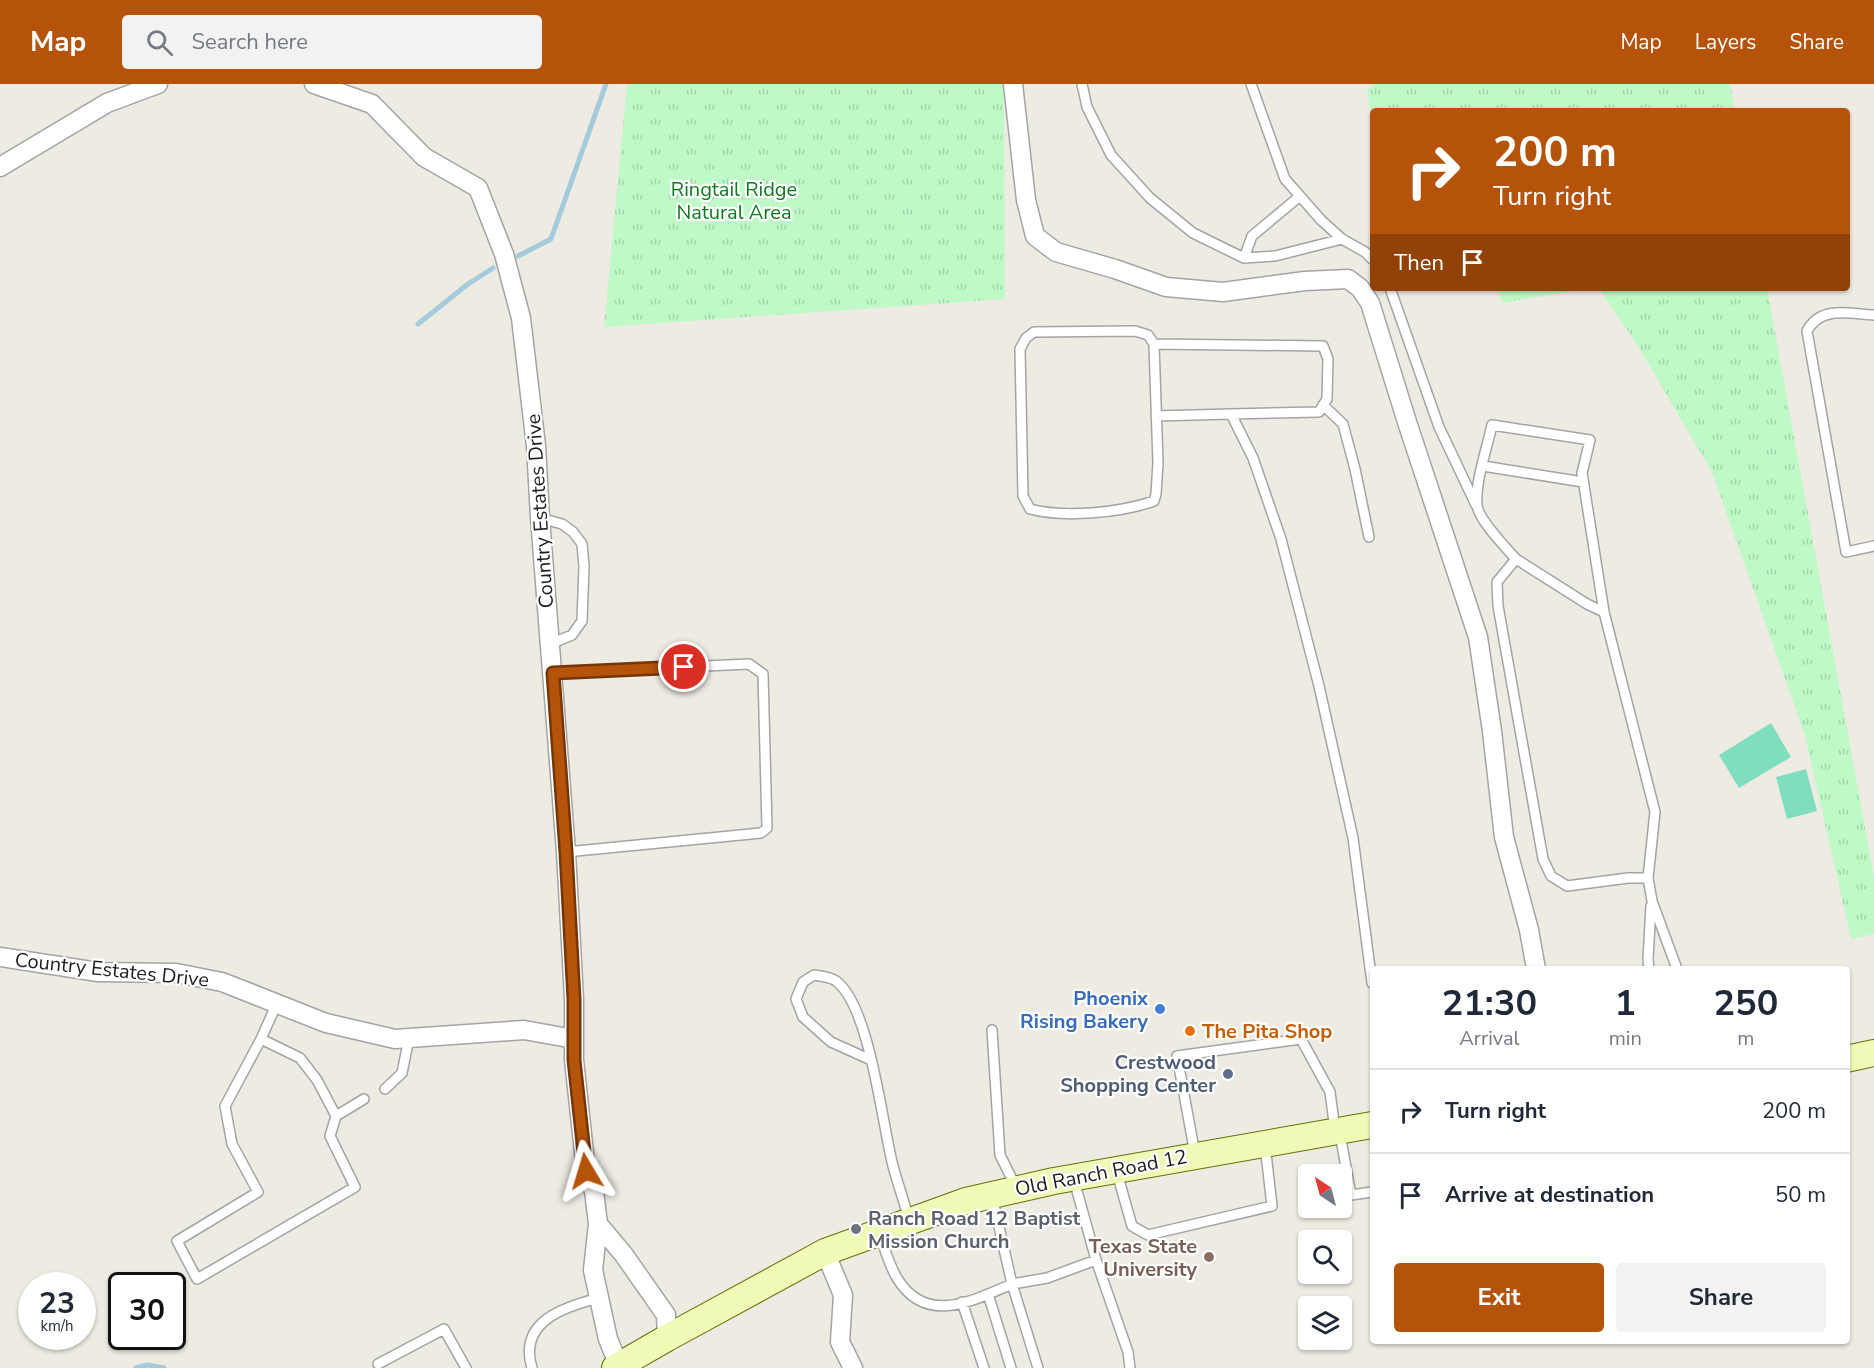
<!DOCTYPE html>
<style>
body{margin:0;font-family:"Nunito Sans",sans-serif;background:#f2f2f3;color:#1f2937;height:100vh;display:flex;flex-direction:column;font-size:22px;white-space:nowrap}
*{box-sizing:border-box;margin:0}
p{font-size:20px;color:#747a83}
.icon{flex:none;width:33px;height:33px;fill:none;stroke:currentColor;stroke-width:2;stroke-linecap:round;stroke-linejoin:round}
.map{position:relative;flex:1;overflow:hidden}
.sheet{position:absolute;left:1370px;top:882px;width:480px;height:378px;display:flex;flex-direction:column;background:#fff;border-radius:6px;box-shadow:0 2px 4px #0004}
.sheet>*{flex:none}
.top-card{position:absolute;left:1370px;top:24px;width:480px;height:183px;border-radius:6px;box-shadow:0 2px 4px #0004;background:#b45309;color:#fff;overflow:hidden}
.needle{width:39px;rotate:324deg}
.buttons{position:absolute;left:1298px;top:1080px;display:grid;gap:12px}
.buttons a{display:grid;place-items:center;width:54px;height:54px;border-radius:6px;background:#fff;box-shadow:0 2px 4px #0004;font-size:30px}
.speed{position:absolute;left:18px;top:1188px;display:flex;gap:12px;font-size:30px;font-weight:700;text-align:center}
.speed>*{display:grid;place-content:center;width:78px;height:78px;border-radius:50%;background:#fff;box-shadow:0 2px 4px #0004;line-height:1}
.speed small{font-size:15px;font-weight:400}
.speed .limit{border:3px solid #111;border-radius:9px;background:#fff;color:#111}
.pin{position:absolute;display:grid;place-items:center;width:51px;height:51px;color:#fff;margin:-26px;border:3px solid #fff;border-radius:50%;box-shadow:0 2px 6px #0007}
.me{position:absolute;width:66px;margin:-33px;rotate:353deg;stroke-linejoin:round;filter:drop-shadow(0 0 4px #0008)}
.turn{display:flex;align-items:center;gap:21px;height:126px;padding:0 24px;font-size:27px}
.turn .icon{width:78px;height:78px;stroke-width:2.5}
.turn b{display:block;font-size:42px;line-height:51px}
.then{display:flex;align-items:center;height:57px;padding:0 24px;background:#0003;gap:12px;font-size:22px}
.eta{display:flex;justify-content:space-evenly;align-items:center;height:102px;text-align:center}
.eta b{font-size:36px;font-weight:700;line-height:42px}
.button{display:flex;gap:12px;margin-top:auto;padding:12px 24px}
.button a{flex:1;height:69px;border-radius:6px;background:#b45309;color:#fff;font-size:24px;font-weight:700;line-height:69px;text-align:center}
.button a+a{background:#f2f2f3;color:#1f2937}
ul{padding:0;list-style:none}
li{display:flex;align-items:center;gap:18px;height:84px;padding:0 24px;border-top:2px solid #e0e1e3}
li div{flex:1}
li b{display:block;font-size:22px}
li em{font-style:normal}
header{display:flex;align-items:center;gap:36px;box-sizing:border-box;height:84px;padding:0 30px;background:#b45309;color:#fff}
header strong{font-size:28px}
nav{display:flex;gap:33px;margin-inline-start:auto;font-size:21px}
.search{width:420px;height:54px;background:#f2f2f3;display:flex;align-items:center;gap:15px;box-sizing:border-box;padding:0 21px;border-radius:6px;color:#747a83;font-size:22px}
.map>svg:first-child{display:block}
.park{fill:url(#park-tufts)}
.pitch{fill:#80dec0}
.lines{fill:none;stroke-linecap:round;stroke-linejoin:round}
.stream{stroke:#a3cbdc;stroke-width:5}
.service-casing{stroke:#a4a4a4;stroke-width:12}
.minor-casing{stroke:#a4a4a4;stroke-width:21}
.secondary-casing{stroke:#607305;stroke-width:28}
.service{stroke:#fff;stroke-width:9}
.minor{stroke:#fff;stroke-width:18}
.secondary{stroke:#f1f9b6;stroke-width:26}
.route-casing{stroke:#753606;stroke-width:15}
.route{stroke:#b45309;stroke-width:10}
.shop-dot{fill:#3f7fe0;stroke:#fff;stroke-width:2}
.food-dot{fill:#e8710a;stroke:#fff;stroke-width:2}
.service-dot{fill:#5c6f8a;stroke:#fff;stroke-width:2}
.worship-dot{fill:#6b7280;stroke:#fff;stroke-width:2}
.education-dot{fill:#8d6e63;stroke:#fff;stroke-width:2}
.labels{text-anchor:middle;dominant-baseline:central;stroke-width:4.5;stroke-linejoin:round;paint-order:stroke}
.park-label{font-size:20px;fill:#0b7b1c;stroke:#fff}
.street-label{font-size:20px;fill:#1d1d1d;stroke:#fff}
.shop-label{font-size:20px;font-weight:bold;fill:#366cbe;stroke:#fff;text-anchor:end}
.food-label{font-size:20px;font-weight:bold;fill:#c56008;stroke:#fff;text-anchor:start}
.service-label{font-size:20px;font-weight:bold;fill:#4e5e75;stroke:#fff;text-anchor:end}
.worship-label{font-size:20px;font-weight:bold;fill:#5b616d;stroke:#fff;text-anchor:start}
.education-label{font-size:20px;font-weight:bold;fill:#785e54;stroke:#fff;text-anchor:end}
</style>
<header>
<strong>Map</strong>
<div class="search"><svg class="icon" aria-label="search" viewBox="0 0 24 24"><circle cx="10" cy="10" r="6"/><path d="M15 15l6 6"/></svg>Search here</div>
<nav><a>Map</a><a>Layers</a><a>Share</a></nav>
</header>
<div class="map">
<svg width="1874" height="1284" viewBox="0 0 1874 1284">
<defs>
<pattern id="park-tufts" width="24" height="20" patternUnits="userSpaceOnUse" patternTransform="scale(1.5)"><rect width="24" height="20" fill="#bff9c7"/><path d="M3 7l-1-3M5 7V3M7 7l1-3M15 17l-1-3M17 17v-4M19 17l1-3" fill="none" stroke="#a4d5aa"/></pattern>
</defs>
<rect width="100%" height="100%" fill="#eeebe3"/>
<path class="park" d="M 627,0 L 1004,0 L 1005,215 L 604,243 Z
M 1373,0 L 1730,0 L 1735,27 L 1372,27 L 1372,37 L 1367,5 Z
M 1498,204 L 1589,204 L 1502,219 Z
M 1598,204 L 1767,204 L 1874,793 L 1874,850 L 1851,855 L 1805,652 L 1712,388 L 1636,259 Z"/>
<path class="pitch" d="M 1771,639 L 1791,673 L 1739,704 L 1719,671 Z
M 1806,685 L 1817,727 L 1787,735 L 1776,693 Z"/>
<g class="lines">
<path class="stream" d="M 518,172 L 551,155 L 606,0
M 418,240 L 468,200 L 493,184
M 136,1284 L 147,1281 L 164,1284"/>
<defs>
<path id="service" d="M 1082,0 L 1087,23 L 1111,71 L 1150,114 L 1193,149 L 1244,174 L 1275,172 L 1342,155
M 1251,0 L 1285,95 L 1321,136 L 1342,155 L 1365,168 L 1372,175
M 1244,174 L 1252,152 L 1300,112
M 1390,204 L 1439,343 L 1476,421
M 1874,231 C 1849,230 1821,221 1807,247 L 1846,468 L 1874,462
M 1135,247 L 1148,251 L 1154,260 L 1158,379 L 1156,410 L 1154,417 C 1120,429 1064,434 1030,425 L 1023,412 L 1020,265 L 1026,254 L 1034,248 Z
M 1154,260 L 1323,262 L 1328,275 L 1327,315 L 1319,328 L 1231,330
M 1323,321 L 1343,340 L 1355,385 L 1369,453
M 1156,332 L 1231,330 L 1253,374 L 1281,455 L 1319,602 L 1353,754 L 1372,899
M 1483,382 L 1583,398
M 540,434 L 562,440 L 573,448 L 582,460 L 584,482 L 582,537 L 572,551 L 550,560
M 1516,475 C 1506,464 1478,435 1477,421 C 1475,398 1487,364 1492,341 L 1590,356 L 1582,389 L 1604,528
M 553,589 L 749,580 L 763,590 L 767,744 L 761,749 L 566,768
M 1648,794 L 1628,794 L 1567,802 L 1551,792 L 1543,775 L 1498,522 L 1497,498 L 1516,475 L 1587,520 L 1604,528 L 1655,728 L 1648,794 L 1652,817 L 1677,885
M 1649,885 L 1648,875 L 1651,822
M 277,919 L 261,955 L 225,1022 L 232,1060 L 258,1108 L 177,1157 L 197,1195 L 355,1103 L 330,1052 L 336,1032 L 364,1015
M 992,946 L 1000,1071 L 1016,1103
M 261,955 L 300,974 L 317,996 L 336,1032
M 871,976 L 831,958 L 803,933 L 796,915 L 803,898 L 814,891 C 820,892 831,893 836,897 C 870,922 882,1040 893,1082 C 898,1100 904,1118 909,1135
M 385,1005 L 402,989 L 409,954
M 1340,1050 L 1351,1111 L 1372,1108
M 1195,1070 L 1177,972 L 1301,955 L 1330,1008 L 1335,1046
M 1117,1089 L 1132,1142 L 1148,1151 L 1272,1122 L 1265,1061
M 880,1151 C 885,1165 889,1181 897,1194 C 926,1242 972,1217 1012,1200 L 992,1112
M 1096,1176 L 1128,1268 L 1130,1284
M 988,1210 L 1011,1284
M 962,1218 L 984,1284
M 378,1280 L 444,1245 L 466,1284
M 532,1284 C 518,1238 563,1223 599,1214
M 1038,1284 L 1012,1200 L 1047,1194 L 1096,1176 L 1074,1096"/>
<path id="minor" d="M 314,0 L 372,20 L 424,73 L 478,104 L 504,170 L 521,234 L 536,362 L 540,434 L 566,768 L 574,915 L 574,976 L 586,1087 L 594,1107 L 598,1140 L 593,1186 L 608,1255 L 619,1282
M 1013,0 L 1026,116 L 1035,152 L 1056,168 L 1115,185 L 1166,203 L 1223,208 L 1305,197 L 1348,195 L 1360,204 L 1370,219 L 1407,338 L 1478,553 L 1492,647 L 1504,753 L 1529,846 L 1536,885
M 0,83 L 107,19 L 158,0
M 0,873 L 98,888 L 176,889 L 222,898 L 326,939 L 395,955 L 524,946 L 574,955
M 598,1140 L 624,1171 L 666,1231 L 667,1254
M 825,1168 L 843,1211 L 840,1258 L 853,1284"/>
<path id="secondary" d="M 1846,975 L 1874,969
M 615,1284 L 667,1254 L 825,1168 L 966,1117 L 1054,1097 L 1372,1041"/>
</defs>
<use href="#service" class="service-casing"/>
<use href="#minor" class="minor-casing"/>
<use href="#secondary" class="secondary-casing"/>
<use href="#service" class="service"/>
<use href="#minor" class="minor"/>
<use href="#secondary" class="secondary"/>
</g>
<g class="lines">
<defs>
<path id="route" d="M 586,1087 L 574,976 L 574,915 L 566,768 L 553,589 L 684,583"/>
</defs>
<use href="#route" class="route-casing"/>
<use href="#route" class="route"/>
</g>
<circle class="shop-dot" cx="1160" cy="925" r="6"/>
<circle class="food-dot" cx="1190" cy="947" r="6"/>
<circle class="service-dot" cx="1228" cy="990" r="6"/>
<circle class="worship-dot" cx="856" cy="1145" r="6"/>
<circle class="education-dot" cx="1209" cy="1173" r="6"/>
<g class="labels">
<g class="park-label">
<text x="734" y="105">Ringtail Ridge<tspan x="734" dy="23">Natural Area</tspan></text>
</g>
<g class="street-label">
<text transform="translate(540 427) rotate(-94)">Country Estates Drive</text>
<text transform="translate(112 886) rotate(6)">Country Estates Drive</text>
<text transform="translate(1101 1089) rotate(-11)">Old Ranch Road 12</text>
</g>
<g class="shop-label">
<text x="1148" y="914">Phoenix<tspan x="1148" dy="23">Rising Bakery</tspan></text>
</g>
<g class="food-label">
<text x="1202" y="947">The Pita Shop</text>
</g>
<g class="service-label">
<text x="1216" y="978">Crestwood<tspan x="1216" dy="23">Shopping Center</tspan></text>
</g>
<g class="worship-label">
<text x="868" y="1134">Ranch Road 12 Baptist<tspan x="868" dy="23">Mission Church</tspan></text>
</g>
<g class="education-label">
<text x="1197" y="1162">Texas State<tspan x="1197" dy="23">University</tspan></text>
</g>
</g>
</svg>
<div class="buttons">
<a><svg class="needle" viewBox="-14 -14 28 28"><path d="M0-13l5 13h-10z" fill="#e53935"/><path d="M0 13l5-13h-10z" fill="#747a83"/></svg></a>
<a><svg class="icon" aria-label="search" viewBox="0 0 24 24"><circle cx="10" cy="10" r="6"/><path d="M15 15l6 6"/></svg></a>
<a><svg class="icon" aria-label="layers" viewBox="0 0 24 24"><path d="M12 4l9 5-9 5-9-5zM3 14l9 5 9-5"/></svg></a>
</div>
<div class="speed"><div>23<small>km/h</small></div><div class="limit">30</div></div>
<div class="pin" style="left:684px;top:583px;background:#d93025"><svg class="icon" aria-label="arrive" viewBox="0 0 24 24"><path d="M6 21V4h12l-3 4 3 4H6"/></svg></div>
<svg class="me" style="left:586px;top:1087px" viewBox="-20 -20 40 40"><path d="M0-17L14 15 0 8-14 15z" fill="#b45309" stroke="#fff" stroke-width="4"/></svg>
<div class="top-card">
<div class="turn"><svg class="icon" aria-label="right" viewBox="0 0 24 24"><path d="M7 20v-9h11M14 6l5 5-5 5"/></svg><div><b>200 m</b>Turn right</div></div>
<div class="then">Then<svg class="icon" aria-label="arrive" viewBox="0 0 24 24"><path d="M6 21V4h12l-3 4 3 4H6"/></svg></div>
</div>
<section class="sheet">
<div class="eta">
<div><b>21:30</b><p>Arrival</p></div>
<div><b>1</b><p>min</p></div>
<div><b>250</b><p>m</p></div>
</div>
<ul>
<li><svg class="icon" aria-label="right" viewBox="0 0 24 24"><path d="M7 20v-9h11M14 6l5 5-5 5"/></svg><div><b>Turn right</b></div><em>200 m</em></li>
<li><svg class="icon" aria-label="arrive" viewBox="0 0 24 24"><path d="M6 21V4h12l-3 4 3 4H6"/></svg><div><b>Arrive at destination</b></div><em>50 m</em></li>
</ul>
<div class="button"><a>Exit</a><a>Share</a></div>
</section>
</div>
